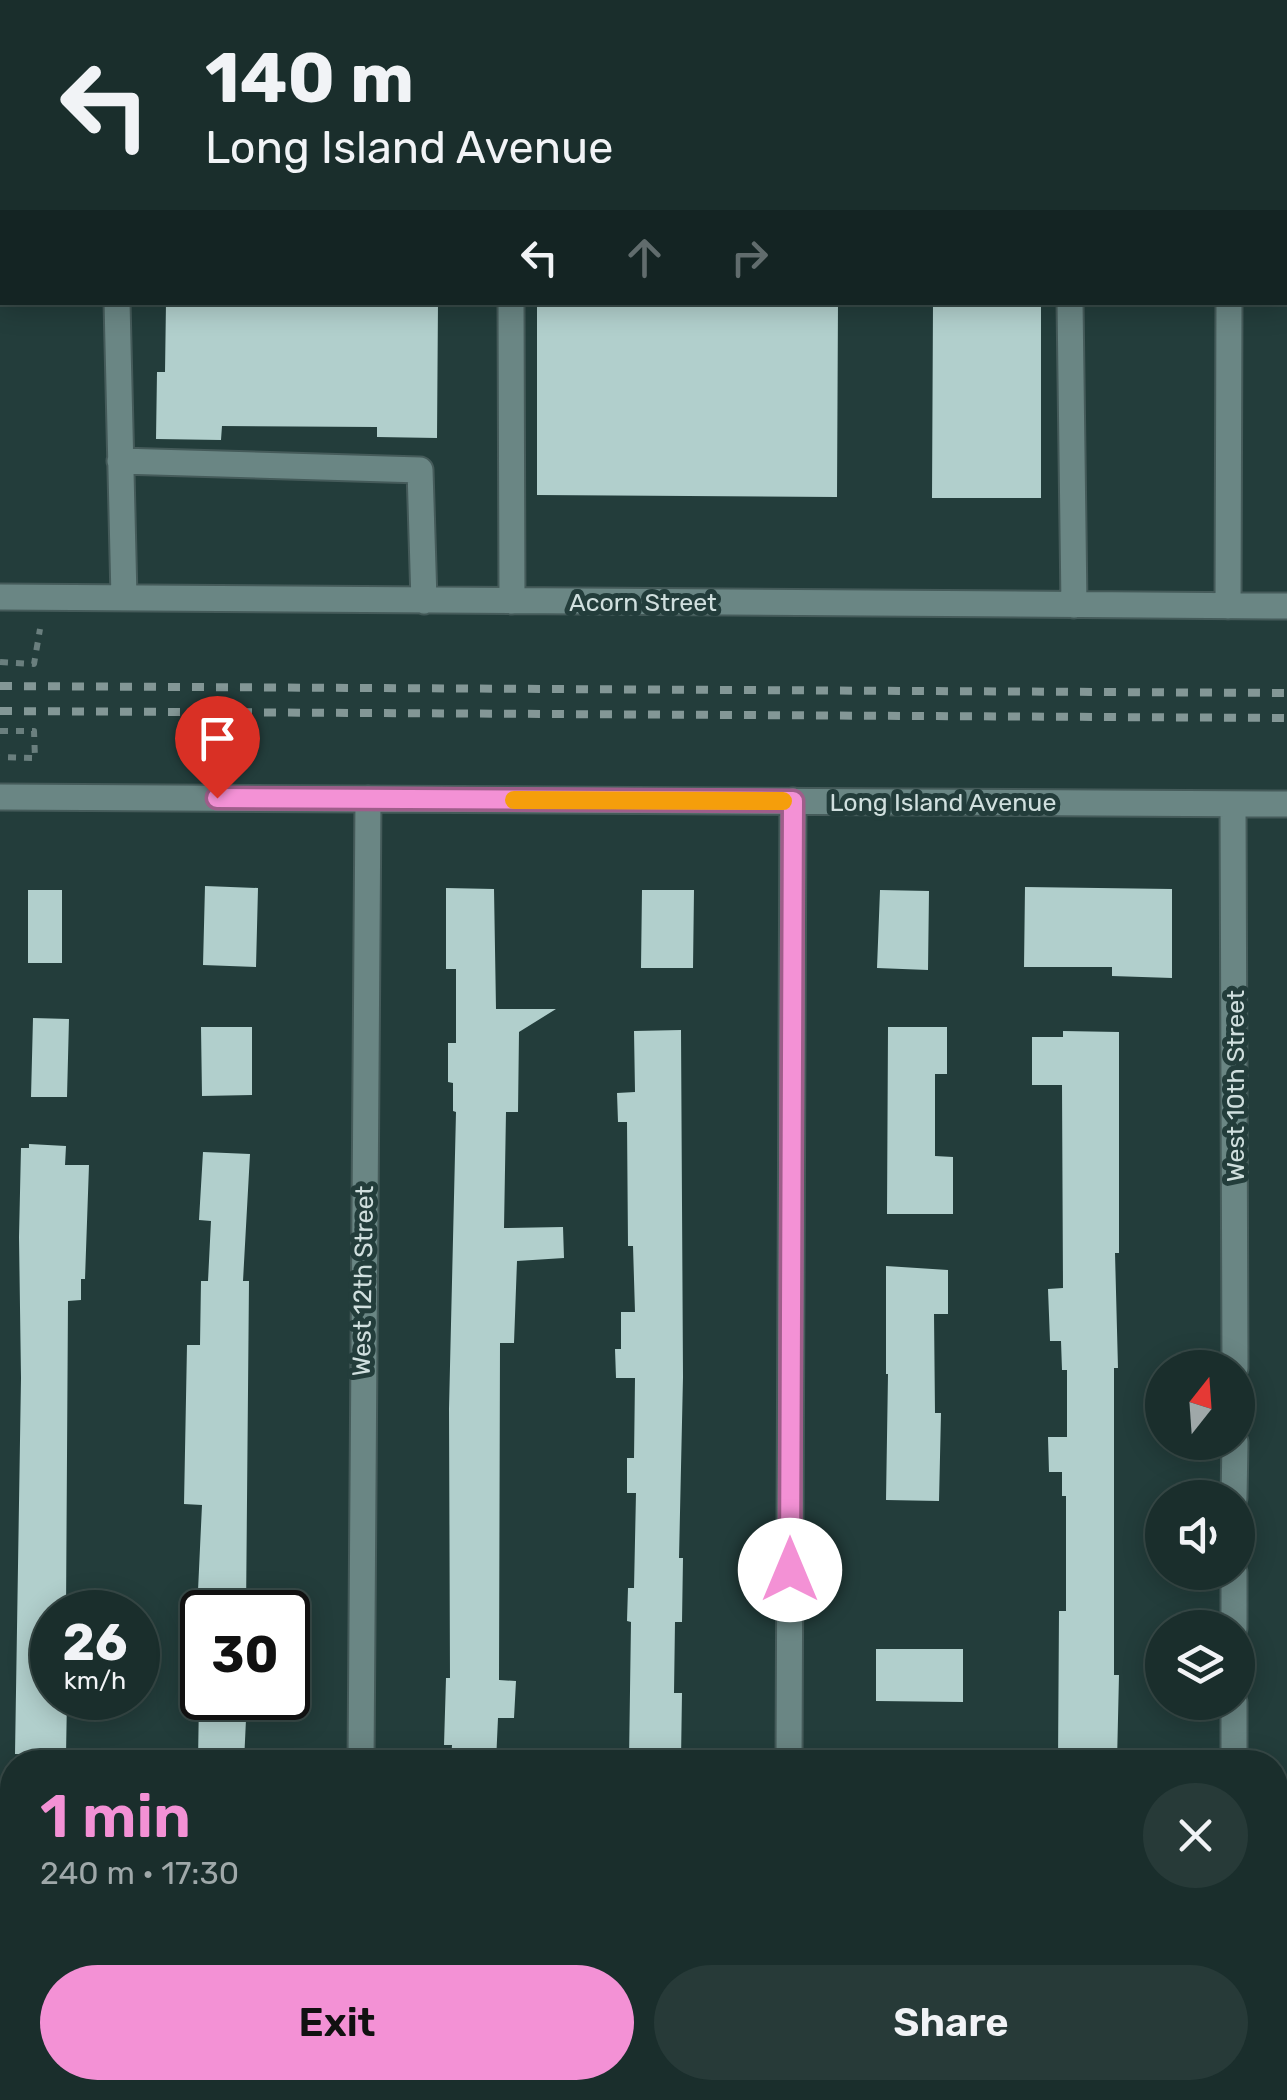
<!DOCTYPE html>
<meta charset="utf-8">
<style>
body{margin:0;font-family:Rubik,sans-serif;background:#273a38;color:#f1f3f6;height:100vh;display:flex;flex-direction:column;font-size:38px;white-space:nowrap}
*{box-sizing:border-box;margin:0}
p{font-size:32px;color:#9fa8a9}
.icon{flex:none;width:55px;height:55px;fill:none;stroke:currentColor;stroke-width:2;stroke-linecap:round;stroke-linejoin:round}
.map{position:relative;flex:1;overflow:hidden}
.drawer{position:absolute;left:0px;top:1750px;width:1288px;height:350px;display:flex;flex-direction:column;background:#1a2e2c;border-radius:40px 40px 0 0;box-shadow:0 5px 25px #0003,0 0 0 2px #384a48}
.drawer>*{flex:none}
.banner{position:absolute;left:0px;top:0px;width:1288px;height:305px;box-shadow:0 5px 25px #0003,0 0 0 2px #384a48;background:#1a2e2c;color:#f1f3f6;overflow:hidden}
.needle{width:65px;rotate:17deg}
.tools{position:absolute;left:1145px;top:1350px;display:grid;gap:20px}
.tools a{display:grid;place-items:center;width:110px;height:110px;border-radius:50%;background:#1a2e2c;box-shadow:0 5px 25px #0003,0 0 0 2px #384a48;font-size:50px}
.speed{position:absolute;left:30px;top:1590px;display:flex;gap:20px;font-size:50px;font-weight:700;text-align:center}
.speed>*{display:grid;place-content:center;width:130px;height:130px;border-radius:50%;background:#1a2e2c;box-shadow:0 5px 25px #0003,0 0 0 2px #384a48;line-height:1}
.speed small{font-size:25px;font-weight:400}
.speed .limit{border:5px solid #111;border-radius:15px;background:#fff;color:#111}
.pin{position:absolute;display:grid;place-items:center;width:85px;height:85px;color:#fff;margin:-102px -42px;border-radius:50% 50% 50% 0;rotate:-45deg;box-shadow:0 0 10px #0007}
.pin .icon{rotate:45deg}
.me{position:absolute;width:110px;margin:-55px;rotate:0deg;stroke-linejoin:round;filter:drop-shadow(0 0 8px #0008)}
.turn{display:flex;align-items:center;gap:35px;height:210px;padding:0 40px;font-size:45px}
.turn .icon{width:130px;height:130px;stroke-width:2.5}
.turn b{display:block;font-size:70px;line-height:85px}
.lanes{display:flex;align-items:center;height:95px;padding:0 40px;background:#0003;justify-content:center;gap:50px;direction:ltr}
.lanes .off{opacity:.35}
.round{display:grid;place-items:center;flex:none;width:105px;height:105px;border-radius:52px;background:#273a38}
.headline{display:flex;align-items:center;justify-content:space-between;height:170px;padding:0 40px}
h1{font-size:60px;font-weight:600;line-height:75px;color:#f391d5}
.button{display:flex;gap:20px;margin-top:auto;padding:20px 40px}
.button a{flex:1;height:115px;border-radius:60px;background:#f391d5;color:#111;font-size:40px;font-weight:600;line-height:115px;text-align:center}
.button a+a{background:#273a38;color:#f1f3f6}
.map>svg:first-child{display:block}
.building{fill:#b1cfcc}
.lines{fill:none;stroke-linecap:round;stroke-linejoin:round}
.minor-casing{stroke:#455b5a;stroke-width:29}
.path{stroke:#6a7f7e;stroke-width:6;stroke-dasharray:8 8;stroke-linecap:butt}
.minor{stroke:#6a8684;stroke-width:25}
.rail{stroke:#839796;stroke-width:8;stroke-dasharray:12 12;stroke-linecap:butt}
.route-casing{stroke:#9e5e8a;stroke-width:25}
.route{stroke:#f391d5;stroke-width:18}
.slow{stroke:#f59e0b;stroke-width:18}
.labels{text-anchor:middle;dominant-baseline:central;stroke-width:10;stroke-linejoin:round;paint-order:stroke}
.street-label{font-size:25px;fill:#d0dfde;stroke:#233d3b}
</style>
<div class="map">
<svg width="1287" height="2100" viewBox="0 0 1287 2100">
<rect width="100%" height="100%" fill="#233d3b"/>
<path class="building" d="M 166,302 L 438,302 L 437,438 L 377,437 L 377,427 L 222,426 L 221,440 L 156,439 L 157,372 L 165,372 Z
M 537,302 L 838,302 L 837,497 L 537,495 Z
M 933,302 L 1041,302 L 1041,498 L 932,498 Z
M 205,886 L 258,888 L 256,967 L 203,965 Z
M 1025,887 L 1172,889 L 1172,978 L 1112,976 L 1112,967 L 1024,967 Z
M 446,888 L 494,889 L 496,1009 L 556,1009 L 519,1032 L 518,1112 L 506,1112 L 504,1228 L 563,1227 L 564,1258 L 517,1261 L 514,1343 L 500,1343 L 499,1680 L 516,1681 L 514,1718 L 498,1718 L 496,1762 L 451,1762 L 452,1745 L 444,1745 L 446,1678 L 450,1678 L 449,1409 L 456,1112 L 453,1111 L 453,1083 L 448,1082 L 448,1043 L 456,1043 L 456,969 L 446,969 Z
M 28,890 L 62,890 L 62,963 L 28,963 Z
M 642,890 L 694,890 L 693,968 L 641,968 Z
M 880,890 L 929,891 L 928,970 L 877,968 Z
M 33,1018 L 69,1019 L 67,1097 L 31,1097 Z
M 201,1027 L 252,1027 L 252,1095 L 202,1096 Z
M 888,1027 L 947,1027 L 947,1074 L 935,1074 L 935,1156 L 953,1157 L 953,1214 L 887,1214 Z
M 681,1030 L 683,1377 L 679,1558 L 683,1558 L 682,1622 L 675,1622 L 674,1693 L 682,1693 L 681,1760 L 629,1760 L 631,1622 L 627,1621 L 628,1588 L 634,1588 L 636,1493 L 627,1493 L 627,1458 L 634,1458 L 635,1378 L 616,1378 L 615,1349 L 621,1349 L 621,1312 L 635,1312 L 633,1246 L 628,1246 L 627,1122 L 618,1122 L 617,1093 L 635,1092 L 634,1031 Z
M 1063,1031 L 1119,1032 L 1119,1253 L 1115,1253 L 1118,1368 L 1114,1368 L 1114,1675 L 1119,1675 L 1117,1762 L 1058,1762 L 1059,1611 L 1066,1611 L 1066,1496 L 1062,1496 L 1062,1472 L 1049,1472 L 1048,1437 L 1067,1437 L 1067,1370 L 1062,1370 L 1061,1341 L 1050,1341 L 1048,1289 L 1063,1288 L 1062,1085 L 1032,1085 L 1032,1037 L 1063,1037 Z
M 29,1144 L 66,1146 L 65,1165 L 89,1165 L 85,1279 L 81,1279 L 81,1300 L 68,1301 L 66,1612 L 52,1612 L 52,1698 L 67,1698 L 66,1755 L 15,1754 L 21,1378 L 19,1237 L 21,1148 L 29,1148 Z
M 203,1152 L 250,1154 L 243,1281 L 249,1281 L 246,1612 L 197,1612 L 202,1505 L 184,1504 L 187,1345 L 200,1345 L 201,1281 L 208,1281 L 211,1221 L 199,1220 Z
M 886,1266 L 948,1270 L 948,1314 L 934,1314 L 935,1413 L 941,1413 L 939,1501 L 886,1500 L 888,1374 L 886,1374 Z
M 876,1649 L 963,1649 L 963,1702 L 876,1701 Z
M 199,1698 L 247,1698 L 244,1762 L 198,1762 Z"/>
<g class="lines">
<defs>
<path id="minor" d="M 116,0 L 116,2
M 893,2 L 893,0
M 0,27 L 0,0
M 117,302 L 124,598
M 511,302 L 512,601
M 1070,302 L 1074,605
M 120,461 L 420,470 L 424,601
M 0,597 L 1287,606
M 1228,606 L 1229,302
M 0,797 L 1287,804
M 1233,804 L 1235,1368
M 1234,1498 L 1235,1442
M 1234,1628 L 1234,1572
M 361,1762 L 368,799
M 789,1762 L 793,801
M 1234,1762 L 1234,1702
M 361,2088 L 361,2100
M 788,2100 L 788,2088
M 1233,2100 L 1233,2088"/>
</defs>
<use href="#minor" class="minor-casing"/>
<path class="path" d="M 0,662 L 34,664 L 40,629
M 0,731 L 34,731 L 35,758 L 0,757"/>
<use href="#minor" class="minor"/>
<path class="rail" d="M 0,686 L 1287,693
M 0,711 L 1287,718"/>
</g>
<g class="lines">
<defs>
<path id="route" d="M 217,798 L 793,801 L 790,1570"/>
</defs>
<use href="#route" class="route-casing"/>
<use href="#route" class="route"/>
<path class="slow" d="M 514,800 L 783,801"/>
</g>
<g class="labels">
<g class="street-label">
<text x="643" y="602">Acorn Street</text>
<text x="943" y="802">Long Island Avenue</text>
<text transform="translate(1235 1086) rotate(-90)">West 10th Street</text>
<text transform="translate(363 1281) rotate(-89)">West 12th Street</text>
</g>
</g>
</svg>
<div class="tools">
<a><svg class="needle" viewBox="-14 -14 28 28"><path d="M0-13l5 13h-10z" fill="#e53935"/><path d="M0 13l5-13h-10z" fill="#9fa8a9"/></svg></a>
<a><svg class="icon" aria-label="sound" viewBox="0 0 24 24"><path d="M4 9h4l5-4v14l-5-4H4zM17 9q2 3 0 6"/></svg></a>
<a><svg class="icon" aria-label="layers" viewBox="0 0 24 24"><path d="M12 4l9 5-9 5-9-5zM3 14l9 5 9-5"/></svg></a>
</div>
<div class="speed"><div>26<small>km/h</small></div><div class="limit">30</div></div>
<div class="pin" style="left:217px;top:798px;background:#d93025"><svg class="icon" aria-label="arrive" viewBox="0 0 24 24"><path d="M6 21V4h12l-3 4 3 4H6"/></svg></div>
<svg class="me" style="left:790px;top:1570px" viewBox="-20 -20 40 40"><circle r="19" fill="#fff"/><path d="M0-13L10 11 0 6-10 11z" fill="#f391d5"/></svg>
<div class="banner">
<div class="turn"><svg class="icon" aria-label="left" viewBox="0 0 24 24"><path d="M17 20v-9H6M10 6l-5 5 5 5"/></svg><div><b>140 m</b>Long Island Avenue</div></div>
<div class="lanes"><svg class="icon" aria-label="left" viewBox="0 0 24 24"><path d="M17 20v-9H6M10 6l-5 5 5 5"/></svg><svg class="icon off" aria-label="ahead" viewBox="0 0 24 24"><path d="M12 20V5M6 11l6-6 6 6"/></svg><svg class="icon off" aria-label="right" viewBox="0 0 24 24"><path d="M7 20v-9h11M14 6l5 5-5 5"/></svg></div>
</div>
<section class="drawer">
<div class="headline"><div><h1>1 min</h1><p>240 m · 17:30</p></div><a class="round"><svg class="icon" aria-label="close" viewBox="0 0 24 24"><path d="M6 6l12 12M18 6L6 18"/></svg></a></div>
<div class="button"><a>Exit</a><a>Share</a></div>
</section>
</div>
